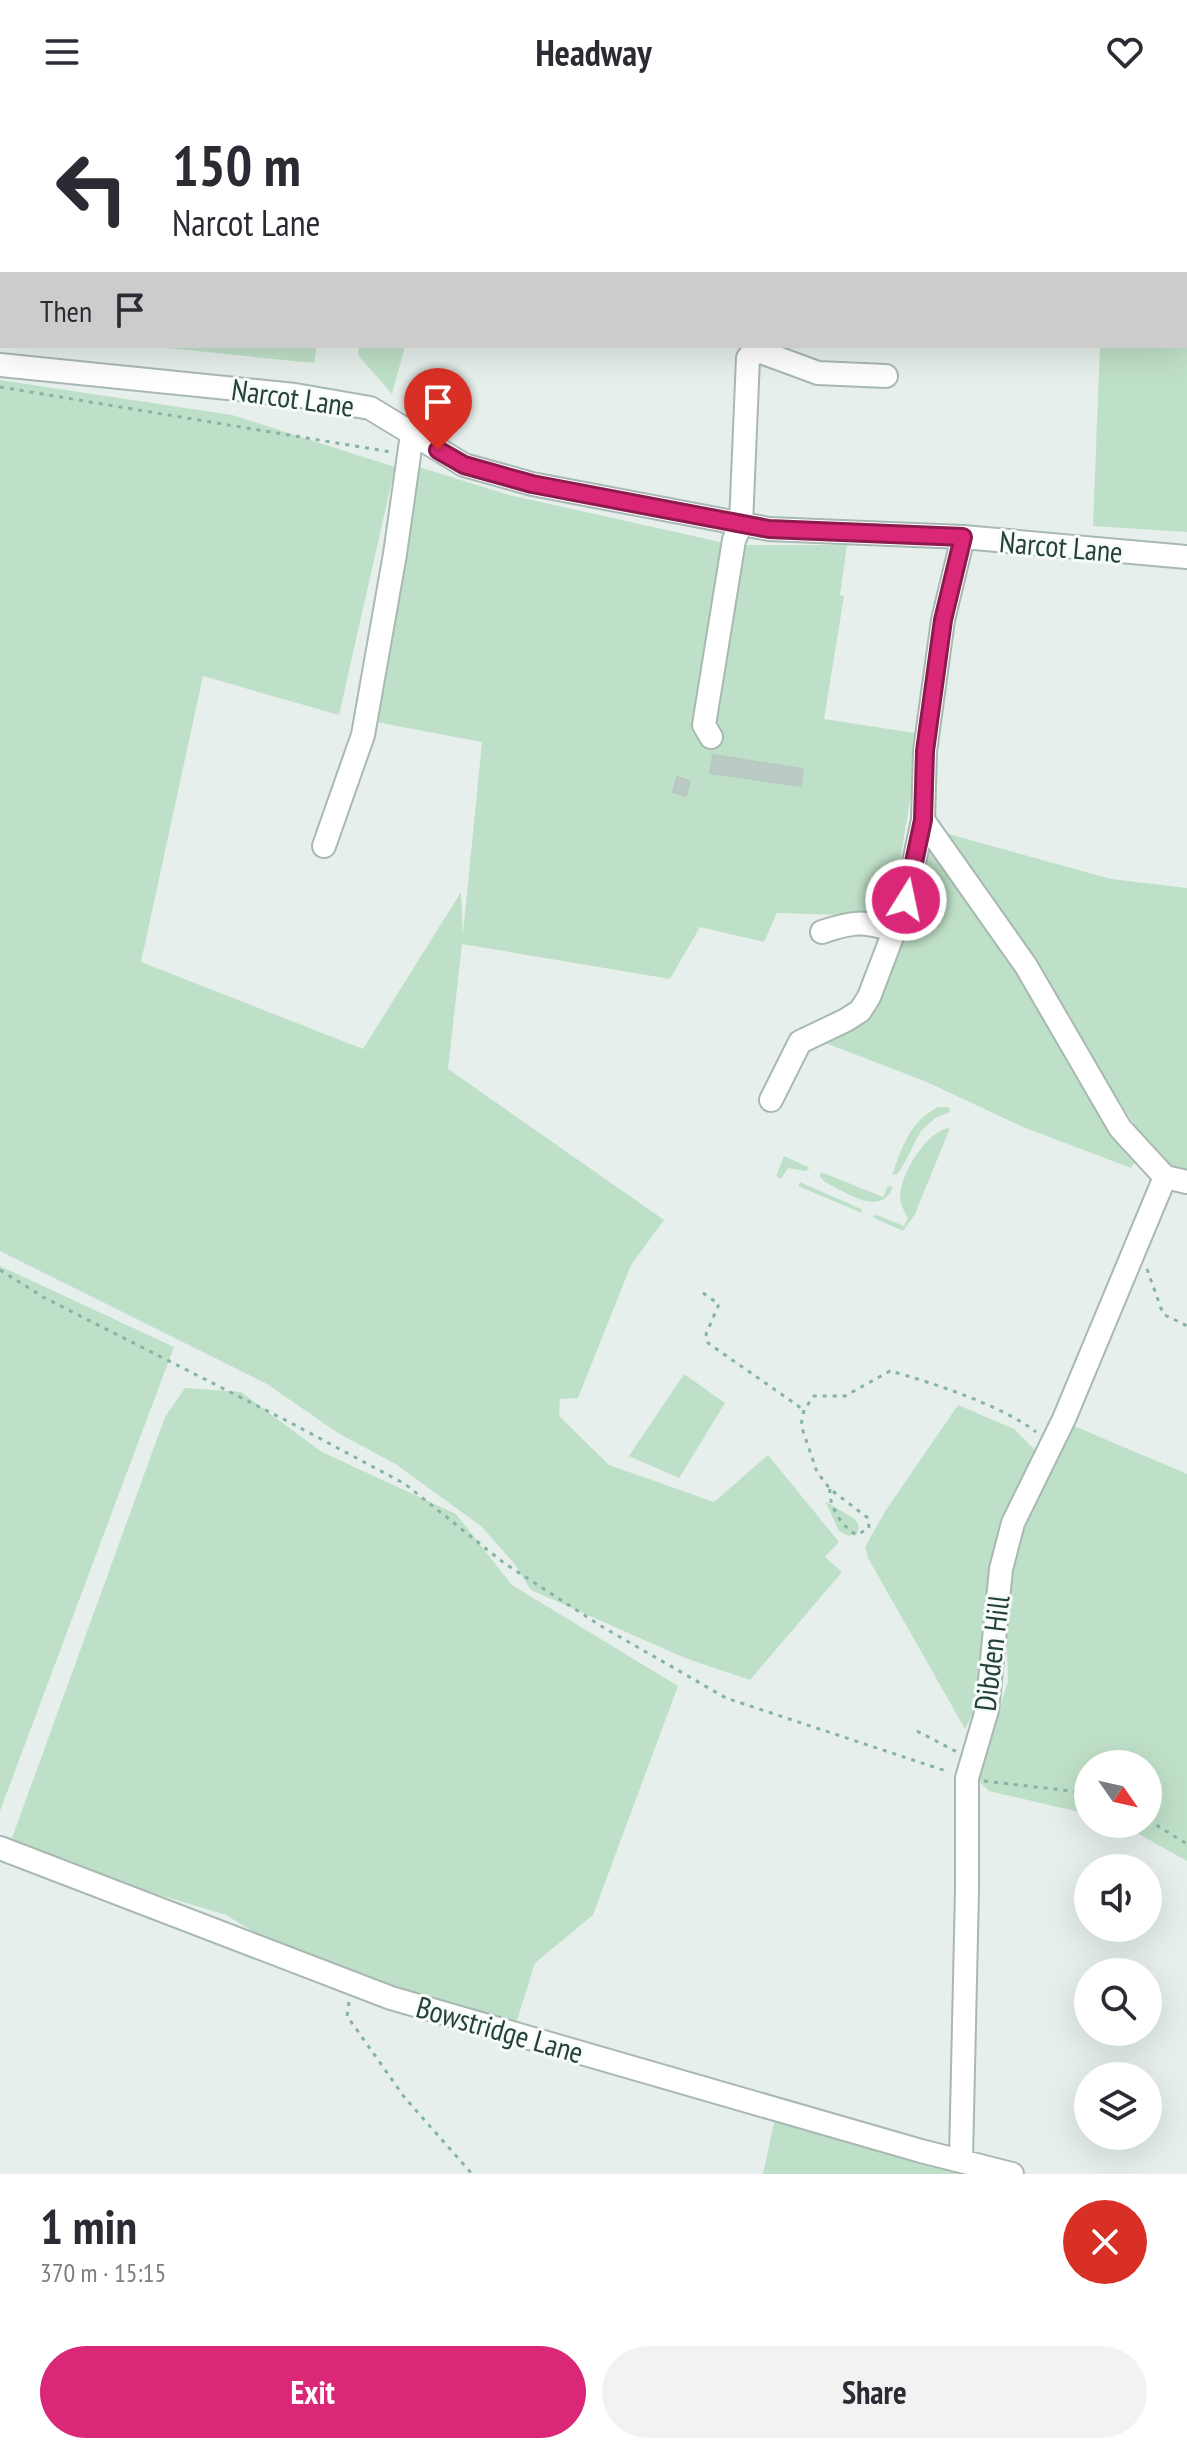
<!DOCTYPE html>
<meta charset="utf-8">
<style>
body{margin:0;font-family:"PT Sans Narrow",sans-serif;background:#f2f2f3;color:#2b2b33;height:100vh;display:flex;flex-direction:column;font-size:30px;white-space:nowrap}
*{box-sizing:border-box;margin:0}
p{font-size:26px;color:#7c7c81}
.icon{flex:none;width:44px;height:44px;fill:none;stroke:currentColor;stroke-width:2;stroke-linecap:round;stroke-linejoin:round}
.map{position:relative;height:2070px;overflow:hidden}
.sheet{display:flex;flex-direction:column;background:#fff;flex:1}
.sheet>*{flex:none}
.guide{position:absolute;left:0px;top:0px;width:1188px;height:244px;box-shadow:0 8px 32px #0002;background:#fff;color:#2b2b33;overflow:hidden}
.needle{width:52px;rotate:124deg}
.tools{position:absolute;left:1074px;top:1646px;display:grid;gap:16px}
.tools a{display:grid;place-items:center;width:88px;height:88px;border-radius:50%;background:#fff;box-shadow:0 8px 32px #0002;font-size:40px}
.pin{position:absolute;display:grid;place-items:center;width:68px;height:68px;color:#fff;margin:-82px -34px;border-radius:50% 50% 50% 0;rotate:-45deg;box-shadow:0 0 8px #0007}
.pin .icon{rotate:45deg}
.me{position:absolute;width:88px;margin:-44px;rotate:10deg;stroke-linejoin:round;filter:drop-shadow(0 0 6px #0008)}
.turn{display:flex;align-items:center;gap:28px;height:168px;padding:0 40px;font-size:36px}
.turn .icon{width:104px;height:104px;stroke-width:2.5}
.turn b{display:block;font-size:56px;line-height:68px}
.then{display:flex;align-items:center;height:76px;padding:0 40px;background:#0003;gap:16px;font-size:30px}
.round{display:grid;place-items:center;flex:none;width:84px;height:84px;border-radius:42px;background:#f2f2f3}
.headline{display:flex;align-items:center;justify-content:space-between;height:136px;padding:0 40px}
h1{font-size:48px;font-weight:700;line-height:60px}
.primary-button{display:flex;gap:16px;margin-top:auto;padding:16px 40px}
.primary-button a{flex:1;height:92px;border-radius:48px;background:#db2777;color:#fff;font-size:32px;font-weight:700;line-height:92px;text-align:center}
.primary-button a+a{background:#f2f2f3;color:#2b2b33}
header{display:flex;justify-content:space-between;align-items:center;height:104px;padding:0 40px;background:#fff;font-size:36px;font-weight:700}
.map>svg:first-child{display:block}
.green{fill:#bfe0c8}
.building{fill:#bbcac4;stroke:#b8c9c2;stroke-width:2}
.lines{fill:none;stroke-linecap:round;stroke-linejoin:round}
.minor-casing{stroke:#a8b8b2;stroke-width:26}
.path{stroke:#86b3a5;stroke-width:3;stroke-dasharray:4 6;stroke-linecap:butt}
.minor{stroke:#fff;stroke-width:22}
.route-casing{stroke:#8e194d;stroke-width:20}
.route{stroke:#db2777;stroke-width:14}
.labels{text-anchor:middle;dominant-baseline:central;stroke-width:6;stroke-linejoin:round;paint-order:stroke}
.street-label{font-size:30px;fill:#24423a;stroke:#f7fbf9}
</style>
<header><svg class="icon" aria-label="menu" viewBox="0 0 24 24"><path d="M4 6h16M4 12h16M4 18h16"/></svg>Headway<svg class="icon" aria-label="heart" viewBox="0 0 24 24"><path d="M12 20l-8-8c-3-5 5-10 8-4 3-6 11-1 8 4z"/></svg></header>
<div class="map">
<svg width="1187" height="2070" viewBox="0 0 1187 2070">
<rect width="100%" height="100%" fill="#e6efeb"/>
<path class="green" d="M 0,0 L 172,0 L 2,2 L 0,47 Z
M 1124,0 L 1187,0 L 1187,428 L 1093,422 L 1100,242 L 1186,242 L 1186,2 L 1124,2 Z
M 0,58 L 2,58 L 2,227 L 0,227 Z
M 147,242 L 317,242 L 314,259 Z
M 359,242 L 405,242 L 392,290 L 358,251 Z
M 0,276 L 232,311 L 395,363 L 339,611 L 203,572 L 141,858 L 363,945 L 461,788 L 463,830 L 482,638 L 376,618 L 419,363 L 509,391 L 720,438 L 721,457 L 742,441 L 847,441 L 840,491 L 844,492 L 824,615 L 921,630 L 892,805 L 872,812 L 777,809 L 764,838 L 700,823 L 670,875 L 462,840 L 448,965 L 664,1116 L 631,1161 L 578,1294 L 560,1295 L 559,1312 L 609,1361 L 714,1398 L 768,1351 L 839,1438 L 825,1453 L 842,1468 L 750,1576 L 685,1554 L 531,1486 L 513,1458 L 481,1422 L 397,1361 L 338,1329 L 267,1280 L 0,1147 Z
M 924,727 L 1139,1051 L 1131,1064 L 1023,1023 L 927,978 L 828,940 L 833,928 L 852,919 Z
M 945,729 L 1111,775 L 1187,784 L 1187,1073 L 1165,1068 Z
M 938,1003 L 949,1003 L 950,1008 L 935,1014 L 921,1027 L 901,1065 L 897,1070 L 892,1071 C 903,1042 909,1018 938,1003 Z
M 950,1024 L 915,1110 L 903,1127 L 872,1113 L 877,1111 L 904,1122 L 908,1114 C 904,1107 900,1100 900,1091 C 902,1068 927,1026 950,1024 Z
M 784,1052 L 810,1064 L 805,1067 L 788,1064 L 781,1075 L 776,1072 Z
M 821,1068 L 883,1093 L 888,1082 L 893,1083 C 881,1114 846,1088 825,1078 L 820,1073 Z
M 800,1078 L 861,1105 L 862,1109 L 798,1082 Z
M 0,1162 L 174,1243 L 0,1707 Z
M 684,1270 L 725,1299 L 679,1374 L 629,1352 Z
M 185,1284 L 241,1288 L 322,1348 L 456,1410 L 512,1481 L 678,1582 L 593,1811 L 535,1859 L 513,1929 L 311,1863 L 226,1811 L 8,1745 L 165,1313 Z
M 958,1301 L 1014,1325 L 1037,1348 L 982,1592 L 965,1625 L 868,1454 L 865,1443 L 886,1406 Z
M 1067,1319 L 1187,1370 L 1187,1757 L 1121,1720 L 1148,1720 L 1148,1660 L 1088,1660 L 1088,1710 L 989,1687 L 976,1674 L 1008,1578 L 1005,1494 L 1021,1432 Z
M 825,1397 L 855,1415 L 859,1422 L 857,1430 L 849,1432 L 839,1427 Z
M 777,2005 L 1008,2070 L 763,2070 Z"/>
<path class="building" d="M 713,651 L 803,665 L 801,682 L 710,669 Z
M 677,673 L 690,677 L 686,692 L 673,688 Z"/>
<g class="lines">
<defs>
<path id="minor" d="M 0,261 L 295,291 L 370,304 L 464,361 L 532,380 L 769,425 L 963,433 L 1187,453
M 963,433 L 943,516 L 925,647 L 923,716 L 1026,862 L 1120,1024 L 1165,1073 L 1187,1078
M 711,633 L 704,621 L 734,436 L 741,420 L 748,254 L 753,249 L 761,248 L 818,269 L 886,272
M 324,742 L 363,631 L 395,450 L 412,330
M 822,828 C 851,818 865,816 894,827
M 771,996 L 800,938 L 846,916 L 860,907 L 869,893 L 906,796 L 923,716
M 0,1744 L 391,1894 L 921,2047 L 1012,2070
M 961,2055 L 967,1786 L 967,1674 L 987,1606 L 1001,1465 L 1013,1419 L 1064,1315 L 1165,1073"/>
</defs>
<use href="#minor" class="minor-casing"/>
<path class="path" d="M 140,2 L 146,0
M 0,24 L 2,24
M 0,283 L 391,348
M 1147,1165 L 1163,1210 L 1187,1222
M 0,1166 L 45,1194 L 291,1319 L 405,1380 L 504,1459 L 601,1522 L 726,1594 L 949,1668
M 703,1189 L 719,1200 L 706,1230 L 708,1239 L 804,1306
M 830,1385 C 828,1401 843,1425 857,1431 L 869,1424 L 868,1414 L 830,1385 L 817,1368 L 801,1321 L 804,1306 L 814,1292 L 845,1292 L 890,1267 C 931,1278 1003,1302 1036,1328
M 917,1627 L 957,1648
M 984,1677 L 1088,1689
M 1148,1716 L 1187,1740
M 349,1898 L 347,1912 L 405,1994 L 472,2070"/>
<use href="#minor" class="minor"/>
</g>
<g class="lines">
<defs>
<path id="route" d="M 438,346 L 464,361 L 532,380 L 769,425 L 963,433 L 943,516 L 925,647 L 923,716 L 906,796"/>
</defs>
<use href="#route" class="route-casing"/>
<use href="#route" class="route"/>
</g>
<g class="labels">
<g class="street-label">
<text transform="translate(293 293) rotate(8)">Narcot Lane</text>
<text transform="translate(1061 442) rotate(5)">Narcot Lane</text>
<text transform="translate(991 1549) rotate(-83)">Dibden Hill</text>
<text transform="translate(500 1925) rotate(16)">Bowstridge Lane</text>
</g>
</g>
</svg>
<div class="tools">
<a><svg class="needle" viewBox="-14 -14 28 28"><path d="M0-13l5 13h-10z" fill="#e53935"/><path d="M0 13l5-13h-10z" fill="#7c7c81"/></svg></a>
<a><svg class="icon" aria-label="sound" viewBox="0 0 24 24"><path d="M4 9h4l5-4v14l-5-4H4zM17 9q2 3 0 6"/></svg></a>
<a><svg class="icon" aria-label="search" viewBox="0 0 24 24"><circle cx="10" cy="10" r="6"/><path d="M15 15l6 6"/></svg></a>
<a><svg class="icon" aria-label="layers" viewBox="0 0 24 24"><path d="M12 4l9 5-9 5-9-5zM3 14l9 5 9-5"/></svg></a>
</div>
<div class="pin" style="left:438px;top:346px;background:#d93025"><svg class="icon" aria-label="arrive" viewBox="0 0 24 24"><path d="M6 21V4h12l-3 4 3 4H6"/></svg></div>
<svg class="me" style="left:906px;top:796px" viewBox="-20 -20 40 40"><circle r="17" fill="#db2777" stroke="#fff" stroke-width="3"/><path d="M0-11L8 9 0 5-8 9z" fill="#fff"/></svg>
<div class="guide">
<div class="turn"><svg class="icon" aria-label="left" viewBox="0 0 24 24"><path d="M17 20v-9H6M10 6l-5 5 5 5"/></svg><div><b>150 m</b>Narcot Lane</div></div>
<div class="then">Then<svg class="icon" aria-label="arrive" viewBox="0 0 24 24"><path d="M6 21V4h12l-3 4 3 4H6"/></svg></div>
</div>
</div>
<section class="sheet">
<div class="headline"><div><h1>1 min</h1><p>370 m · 15:15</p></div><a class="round" style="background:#d93025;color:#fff"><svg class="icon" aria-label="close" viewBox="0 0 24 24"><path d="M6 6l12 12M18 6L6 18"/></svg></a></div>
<div class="primary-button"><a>Exit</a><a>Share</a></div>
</section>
